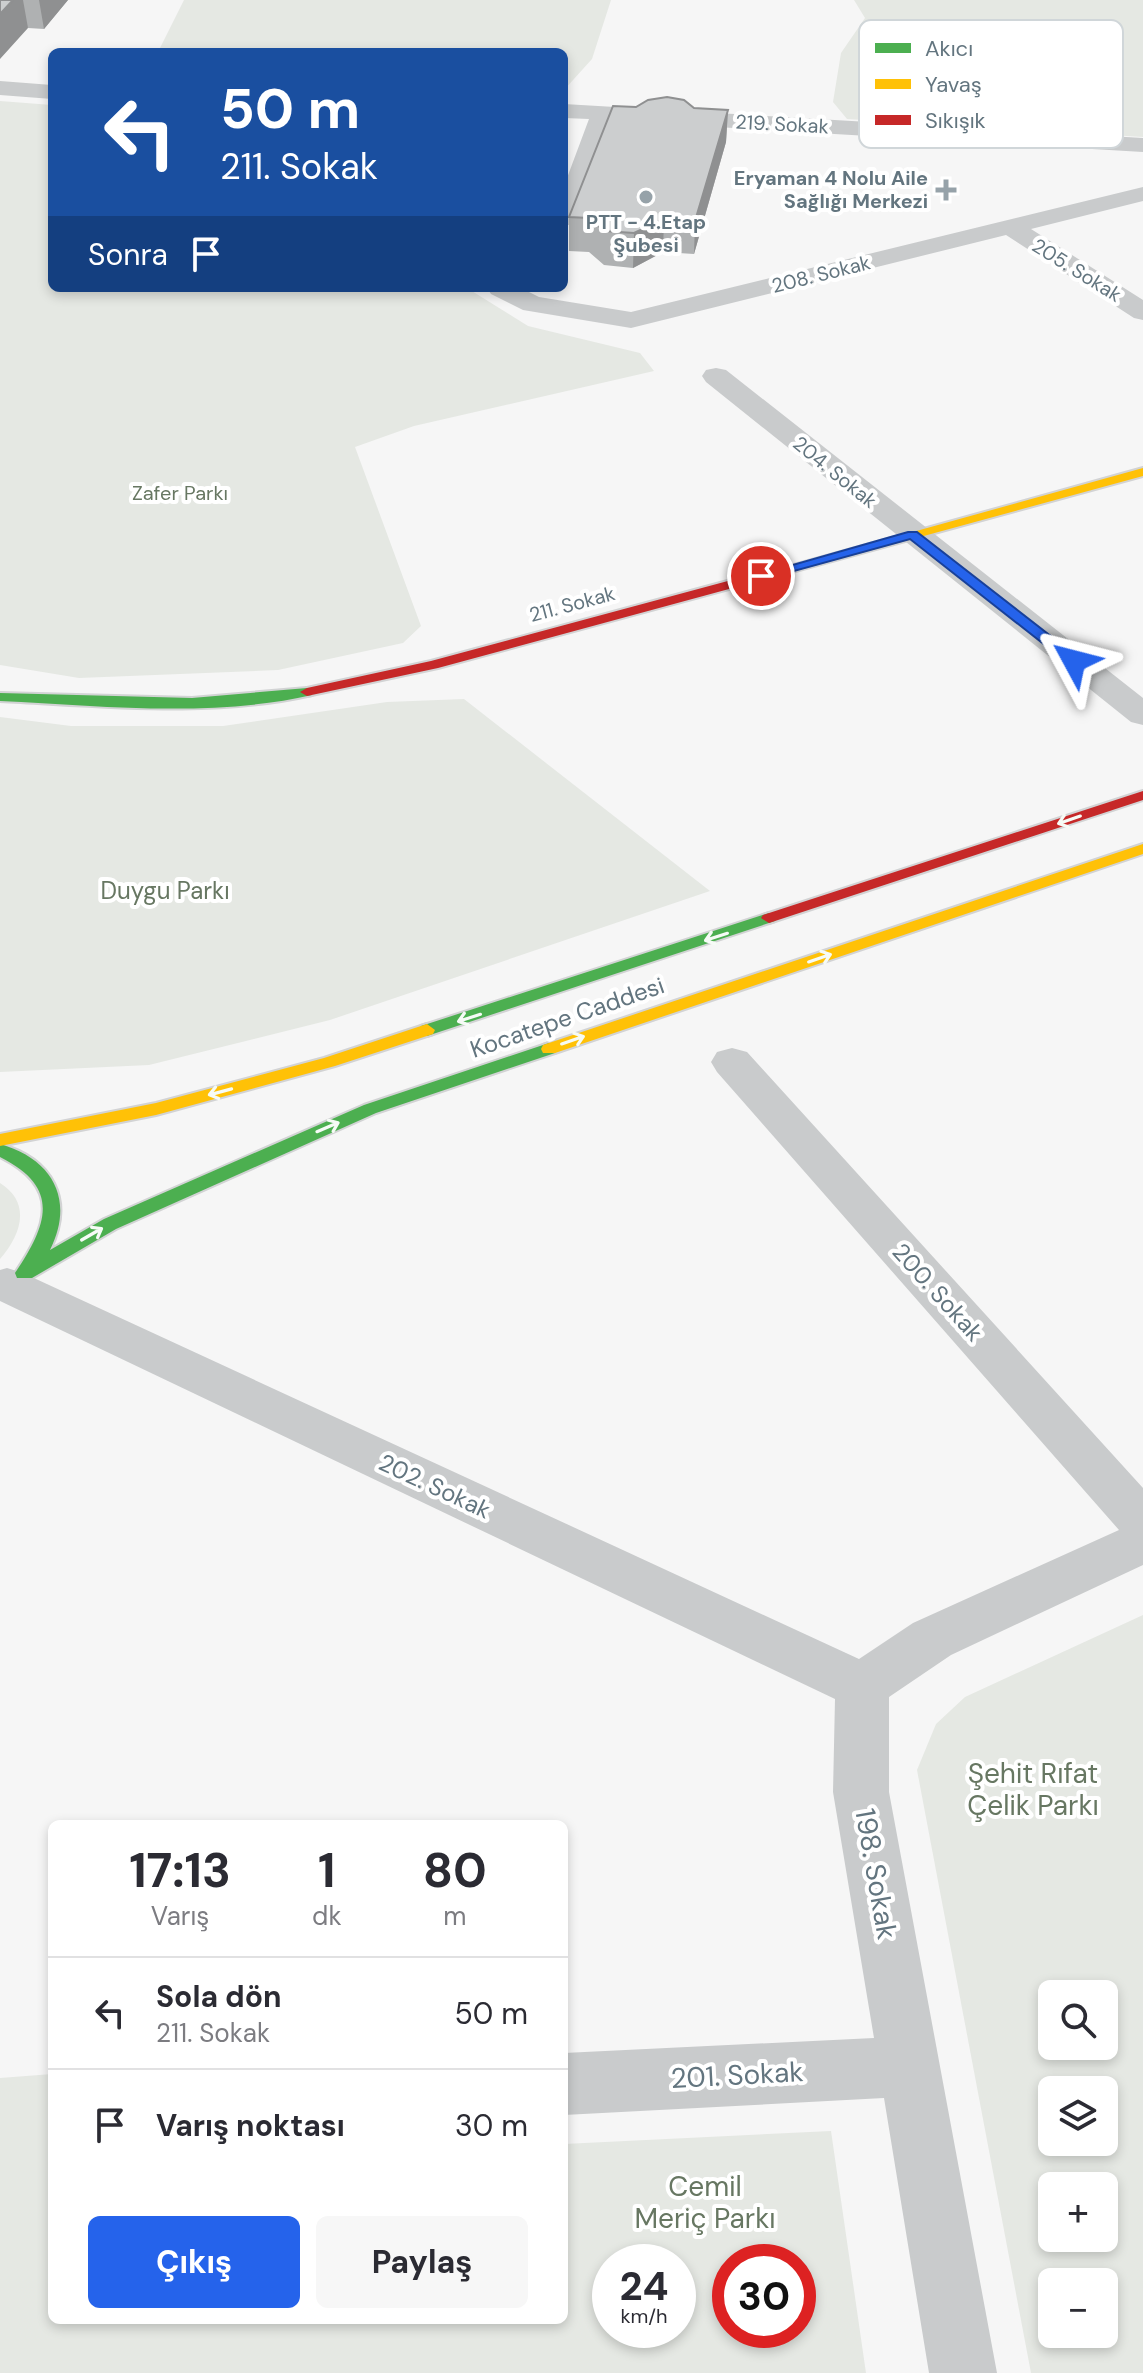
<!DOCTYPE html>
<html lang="tr">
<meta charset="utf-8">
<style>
body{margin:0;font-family:"DM Sans",sans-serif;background:#f7f7f7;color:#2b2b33;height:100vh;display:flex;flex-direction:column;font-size:30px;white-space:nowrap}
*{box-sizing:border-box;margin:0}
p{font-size:26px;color:#7c7c81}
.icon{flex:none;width:44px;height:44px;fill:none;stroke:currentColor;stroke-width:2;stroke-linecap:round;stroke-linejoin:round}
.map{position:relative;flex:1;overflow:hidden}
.sheet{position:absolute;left:48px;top:1820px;width:520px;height:504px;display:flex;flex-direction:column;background:#fff;border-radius:12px;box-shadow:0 4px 12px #0003}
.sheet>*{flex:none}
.hud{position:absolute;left:48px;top:48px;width:520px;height:244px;border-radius:12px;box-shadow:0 4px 12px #0003;background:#1a4fa0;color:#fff;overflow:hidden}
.fabs{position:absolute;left:1038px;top:1980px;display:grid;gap:16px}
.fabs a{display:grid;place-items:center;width:80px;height:80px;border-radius:12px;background:#fff;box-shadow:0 4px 12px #0003;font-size:40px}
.speed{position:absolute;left:592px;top:2244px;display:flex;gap:16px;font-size:40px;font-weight:700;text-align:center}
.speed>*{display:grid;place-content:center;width:104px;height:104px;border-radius:50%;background:#fff;box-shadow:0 4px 12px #0003;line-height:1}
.speed small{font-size:20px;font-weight:400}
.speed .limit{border:12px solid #d22;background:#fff;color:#111}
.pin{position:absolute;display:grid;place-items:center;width:68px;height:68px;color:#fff;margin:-34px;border:4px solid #fff;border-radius:50%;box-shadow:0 2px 8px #0007}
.me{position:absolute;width:88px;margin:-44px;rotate:308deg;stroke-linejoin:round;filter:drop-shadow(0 0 6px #0008)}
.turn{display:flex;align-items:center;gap:28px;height:168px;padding:0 40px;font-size:36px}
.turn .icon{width:104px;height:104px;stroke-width:2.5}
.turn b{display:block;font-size:56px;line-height:68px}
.then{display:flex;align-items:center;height:76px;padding:0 40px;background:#0003;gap:16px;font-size:30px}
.eta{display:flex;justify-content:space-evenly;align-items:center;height:136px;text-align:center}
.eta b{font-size:48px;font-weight:700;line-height:56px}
.primary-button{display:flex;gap:16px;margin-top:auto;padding:16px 40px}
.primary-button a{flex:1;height:92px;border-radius:12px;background:#2563eb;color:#fff;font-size:32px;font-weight:700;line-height:92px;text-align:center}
.primary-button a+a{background:#f7f7f7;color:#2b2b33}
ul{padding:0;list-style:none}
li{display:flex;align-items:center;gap:24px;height:112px;padding:0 40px;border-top:2px solid #e1e1e2}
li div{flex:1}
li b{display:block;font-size:30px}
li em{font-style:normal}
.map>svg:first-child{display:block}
.green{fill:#e5e8e3;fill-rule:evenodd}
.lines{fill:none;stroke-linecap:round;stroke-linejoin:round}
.fast-casing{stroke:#d2d3d4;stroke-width:4}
.slow-casing{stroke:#d2d3d4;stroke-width:4}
.jam-casing{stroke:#d2d3d4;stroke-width:4}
.street{fill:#c9cbcc;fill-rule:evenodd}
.fast{fill:#4caf50;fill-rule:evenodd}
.slow{fill:#ffc107;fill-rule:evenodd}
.jam{fill:#c62828;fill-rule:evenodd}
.wall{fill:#afb1b2}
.shaded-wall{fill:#8f9091}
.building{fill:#cccecf;stroke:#8f9091;stroke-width:2}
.oneway{stroke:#f6fbf6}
.route{fill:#2563eb;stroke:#184099;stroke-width:2}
.poi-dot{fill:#96a2a9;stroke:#fff;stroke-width:3}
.labels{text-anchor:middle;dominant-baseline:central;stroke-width:8;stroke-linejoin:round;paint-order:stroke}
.far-street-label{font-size:20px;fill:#63757f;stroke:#fff}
.far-poi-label{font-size:20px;font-weight:bold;fill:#63757f;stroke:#fff;text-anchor:end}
.far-park-label{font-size:20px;fill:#677762;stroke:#fff}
.park-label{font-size:24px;fill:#677762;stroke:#fff}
.street-label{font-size:24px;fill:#63757f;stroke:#fff}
.near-park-label{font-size:28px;fill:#677762;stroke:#fff}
.near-street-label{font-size:28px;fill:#63757f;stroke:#fff}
.key{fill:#fff;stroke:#d0d6d9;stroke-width:2}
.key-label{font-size:22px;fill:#63757f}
</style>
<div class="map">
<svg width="1143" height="2373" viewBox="0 0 1143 2373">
<rect width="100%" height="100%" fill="#f6f6f6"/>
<path class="green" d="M 184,0 L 611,0 L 592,59 L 564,90 L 564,52 L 158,52 Z
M 854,0 L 1143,0 L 1143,137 L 847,119 L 833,102 L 841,53 L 865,18 Z
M 0,101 L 52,105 L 52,288 L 467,288 L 528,326 L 640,353 L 654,371 L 414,426 L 355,447 L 421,626 L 403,643 L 278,670 L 79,678 L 0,665 Z
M 464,699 L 710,891 L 330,1020 L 149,1065 L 0,1072 L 0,717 L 71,726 L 223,726 L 387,702 Z
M 0,1183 C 32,1203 21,1235 0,1259 Z
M 1143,1615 L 1143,2373 L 1031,2373 L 917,1770 L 936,1724 L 965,1697 ZM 1104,1994 L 1104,2046 L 1052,2046 L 1052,1994 ZM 1104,2090 L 1104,2142 L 1052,2142 L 1052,2090 ZM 1104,2186 L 1104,2238 L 1052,2238 L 1052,2186 ZM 1052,2282 L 1104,2282 L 1104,2334 L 1052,2334 Z
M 52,2074 L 52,2320 L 564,2320 L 564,2144 L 831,2131 L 866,2373 L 0,2373 L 0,2078 ZM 678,2262 L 678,2330 L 610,2330 L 610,2262 ZM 730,2262 L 798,2262 L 798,2330 L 730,2330 Z"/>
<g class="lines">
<defs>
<path id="fast" d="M 307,688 L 312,689 L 312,695 C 212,718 102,706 0,701 L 0,693 L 192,698 Z
M 769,913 L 777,918 L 775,921 L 433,1034 L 427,1036 L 419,1030 L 421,1026 Z
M 549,1043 L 555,1045 L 557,1049 L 555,1053 L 376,1113 L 116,1229 L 32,1278 L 17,1278 L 15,1273 C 47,1225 62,1188 0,1157 L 0,1144 C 53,1159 75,1200 50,1250 L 104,1219 L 364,1105 Z"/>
<path id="slow" d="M 1143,468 L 1143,476 L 788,573 L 776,570 Z
M 1143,844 L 1143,854 L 555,1053 L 543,1053 L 541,1049 L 543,1045 Z
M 427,1024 L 435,1030 L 433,1034 L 335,1066 L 156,1115 L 0,1146 L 0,1134 L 156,1103 L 324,1058 Z"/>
<path id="jam" d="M 783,566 L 788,567 L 788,573 L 438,668 L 307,696 L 300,692 L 307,688 L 431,661 Z
M 1143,791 L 1143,800 L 775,921 L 769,923 L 761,918 L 763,915 Z"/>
</defs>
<use href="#fast" class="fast-casing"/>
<use href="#slow" class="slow-casing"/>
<use href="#jam" class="jam-casing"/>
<path class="street" d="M 0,81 L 52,85 L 52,99 L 0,95 Z
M 564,104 L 1143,138 L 1143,152 L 612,121 L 576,219 L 573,224 L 564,226 L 564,186 L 589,119 L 564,118 Z
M 1143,187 L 1143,201 L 1031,229 L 1143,300 L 1143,320 L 1134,318 L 1006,235 L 631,328 L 523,310 L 491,294 L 487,288 L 521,288 L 539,297 L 631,312 Z
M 716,368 L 726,370 L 1143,698 L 1143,725 L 1131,722 L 706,382 L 702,376 L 706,370 Z
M 732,1048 L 747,1052 L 1143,1488 L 1143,1565 L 951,1655 L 889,1697 L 889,1792 L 997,2373 L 929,2373 L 884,2098 L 564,2115 L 564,2053 L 874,2038 L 833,1792 L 835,1699 L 0,1301 L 0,1270 L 7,1268 L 23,1273 L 859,1659 L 913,1623 L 1119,1530 L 717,1072 L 711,1062 L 717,1052 Z"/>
<use href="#fast" class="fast"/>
<use href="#slow" class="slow"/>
<use href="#jam" class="jam"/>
</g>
<path class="wall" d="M 0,0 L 68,0 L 44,29 L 28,28 Z
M 636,107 L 694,108 L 728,110 L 726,142 L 694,254 L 663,252 L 633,268 L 604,265 L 589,252 L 569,251 L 569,217 Z"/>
<path class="shaded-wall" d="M 13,0 L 23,0 L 28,28 L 0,59 L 0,14 Z
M 39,0 L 68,0 L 44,29 Z
M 728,110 L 726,142 L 694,254 L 695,221 Z
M 664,219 L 663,252 L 633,268 L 634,233 Z"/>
<path class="building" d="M 0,0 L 13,0 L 0,14 Z
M 667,97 L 684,100 L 694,108 L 728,110 L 695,221 L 664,219 L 634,233 L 604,231 L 589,218 L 569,217 L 613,106 L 636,107 L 648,100 Z"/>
<defs><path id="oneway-shaft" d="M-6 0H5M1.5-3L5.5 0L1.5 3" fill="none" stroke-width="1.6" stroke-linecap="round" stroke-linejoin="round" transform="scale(2)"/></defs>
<g class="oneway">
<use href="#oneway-shaft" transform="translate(1069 820) rotate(161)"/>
<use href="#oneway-shaft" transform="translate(716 937) rotate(162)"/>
<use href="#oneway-shaft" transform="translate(820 958) rotate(-19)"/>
<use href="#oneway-shaft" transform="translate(469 1018) rotate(162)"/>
<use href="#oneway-shaft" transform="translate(573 1040) rotate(-19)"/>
<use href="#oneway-shaft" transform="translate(220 1092) rotate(165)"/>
<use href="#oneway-shaft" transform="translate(328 1127) rotate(-23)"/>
<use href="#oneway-shaft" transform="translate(92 1234) rotate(-30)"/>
</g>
<path class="route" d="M 908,532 L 917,532 L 1079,658 L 1079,664 L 1069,664 L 910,539 L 761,580 L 754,576 Z"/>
<g class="poi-dot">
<path d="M942 178h8v8h8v8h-8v8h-8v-8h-8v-8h8z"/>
<circle cx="646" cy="197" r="8"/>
</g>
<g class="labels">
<g class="far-street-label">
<text transform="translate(782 124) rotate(3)">219. Sokak</text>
<text transform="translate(1077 270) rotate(32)">205. Sokak</text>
<text transform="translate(821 274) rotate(-14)">208. Sokak</text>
<text transform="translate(835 472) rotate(39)">204. Sokak</text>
<text transform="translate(572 604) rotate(-15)">211. Sokak</text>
</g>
<g class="far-poi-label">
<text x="928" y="178">Eryaman 4 Nolu Aile<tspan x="928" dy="23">Sağlığı Merkezi</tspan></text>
<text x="646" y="222" text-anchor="middle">PTT - 4.Etap<tspan x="646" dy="23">Şubesi</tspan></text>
</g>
<g class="far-park-label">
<text x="180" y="493">Zafer Parkı</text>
</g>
<g class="park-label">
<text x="165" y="890">Duygu Parkı</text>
</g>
<g class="street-label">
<text transform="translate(567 1017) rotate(-19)">Kocatepe Caddesi</text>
<text transform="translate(938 1292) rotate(48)">200. Sokak</text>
<text transform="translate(435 1486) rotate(25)">202. Sokak</text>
</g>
<g class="near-park-label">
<text x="1033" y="1773">Şehit Rıfat<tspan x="1033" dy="32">Çelik Parkı</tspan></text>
<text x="705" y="2186">Cemil<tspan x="705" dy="32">Meriç Parkı</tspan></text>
</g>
<g class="near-street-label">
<text transform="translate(876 1874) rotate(80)">198. Sokak</text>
<text transform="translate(737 2075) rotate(-3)">201. Sokak</text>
</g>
</g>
<rect x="859" y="20" width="264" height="128" rx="12" class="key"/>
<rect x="875" y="43" width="36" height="10" fill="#4caf50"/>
<rect x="875" y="79" width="36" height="10" fill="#ffc107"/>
<rect x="875" y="115" width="36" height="10" fill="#c62828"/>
<g class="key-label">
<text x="925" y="56">Akıcı</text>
<text x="925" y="92">Yavaş</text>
<text x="925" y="128">Sıkışık</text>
</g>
</svg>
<div class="fabs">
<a><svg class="icon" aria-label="search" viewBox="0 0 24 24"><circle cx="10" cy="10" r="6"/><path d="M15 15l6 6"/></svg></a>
<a><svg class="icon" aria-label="layers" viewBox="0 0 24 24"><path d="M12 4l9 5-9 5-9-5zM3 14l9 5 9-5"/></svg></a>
<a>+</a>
<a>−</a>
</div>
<div class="speed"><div>24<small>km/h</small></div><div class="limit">30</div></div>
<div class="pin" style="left:761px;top:576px;background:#d93025"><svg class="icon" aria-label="arrive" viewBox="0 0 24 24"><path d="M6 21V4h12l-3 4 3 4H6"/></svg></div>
<svg class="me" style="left:1074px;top:661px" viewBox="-20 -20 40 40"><path d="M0-17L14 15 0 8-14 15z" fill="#2563eb" stroke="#fff" stroke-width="4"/></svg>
<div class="hud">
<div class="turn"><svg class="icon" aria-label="left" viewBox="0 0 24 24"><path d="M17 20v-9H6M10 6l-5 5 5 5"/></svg><div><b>50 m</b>211. Sokak</div></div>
<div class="then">Sonra<svg class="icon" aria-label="arrive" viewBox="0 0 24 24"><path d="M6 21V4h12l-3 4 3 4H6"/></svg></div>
</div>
<section class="sheet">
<div class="eta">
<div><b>17:13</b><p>Varış</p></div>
<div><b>1</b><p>dk</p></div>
<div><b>80</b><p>m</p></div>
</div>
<ul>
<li><svg class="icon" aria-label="left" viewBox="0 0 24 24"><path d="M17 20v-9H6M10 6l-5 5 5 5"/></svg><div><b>Sola dön</b><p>211. Sokak</p></div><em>50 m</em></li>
<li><svg class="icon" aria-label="arrive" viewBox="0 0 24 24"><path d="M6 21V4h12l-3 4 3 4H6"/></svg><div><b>Varış noktası</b></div><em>30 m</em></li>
</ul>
<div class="primary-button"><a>Çıkış</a><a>Paylaş</a></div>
</section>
</div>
